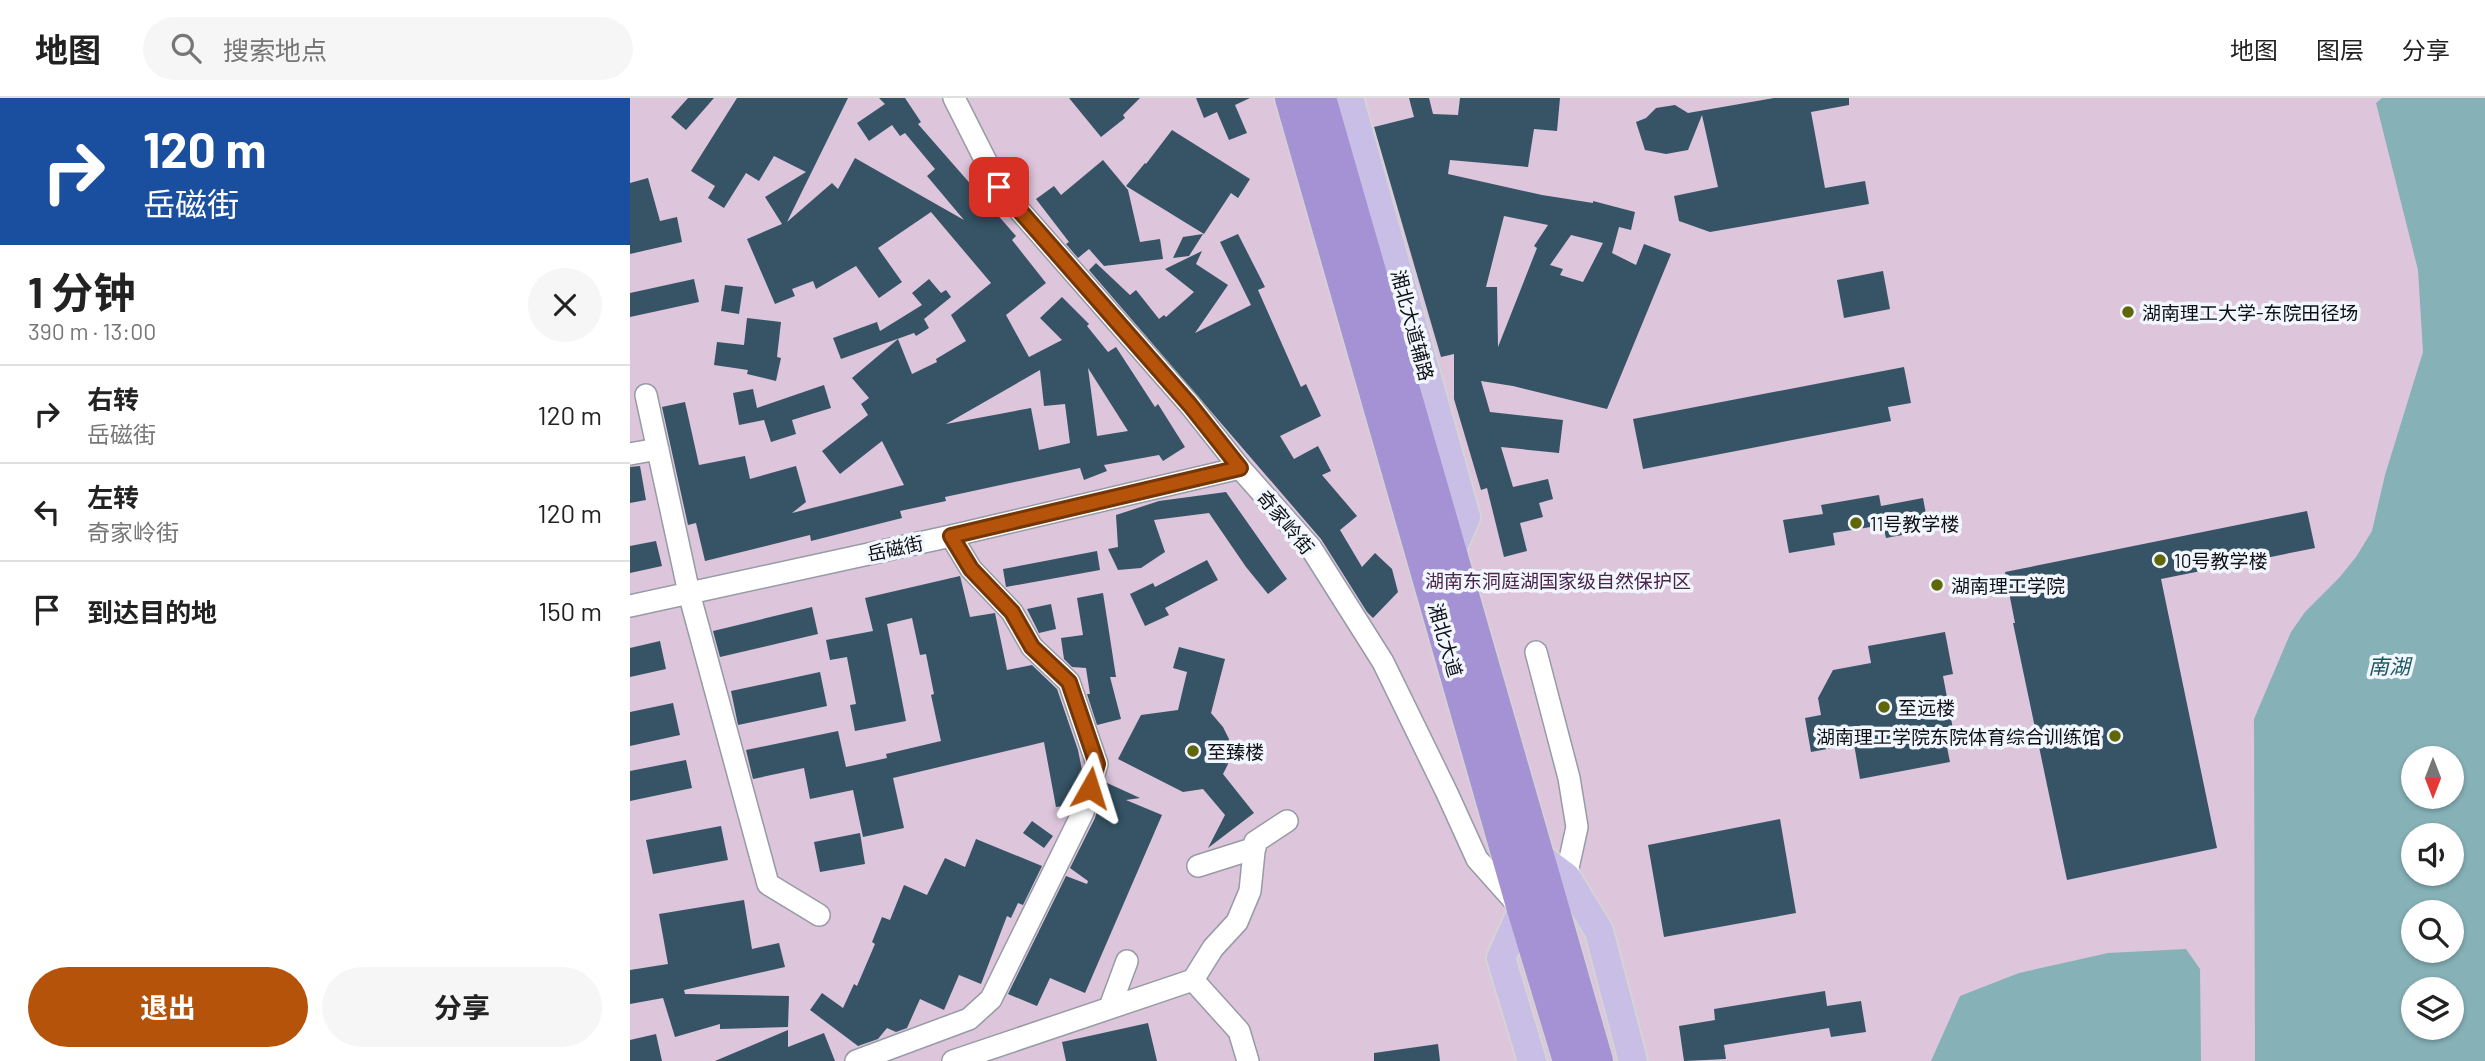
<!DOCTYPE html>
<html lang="zh">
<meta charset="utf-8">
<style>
body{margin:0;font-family:Barlow,"Noto Sans SC",sans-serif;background:#f6f6f6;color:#222;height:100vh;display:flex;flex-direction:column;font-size:26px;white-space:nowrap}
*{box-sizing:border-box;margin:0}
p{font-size:23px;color:#767676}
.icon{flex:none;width:38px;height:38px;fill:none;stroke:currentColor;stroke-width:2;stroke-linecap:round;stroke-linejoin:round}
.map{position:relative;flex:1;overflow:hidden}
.sheet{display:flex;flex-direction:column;background:#fff;width:630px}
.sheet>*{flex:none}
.top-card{background:#1a4fa0;color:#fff;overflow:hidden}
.needle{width:46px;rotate:180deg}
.controls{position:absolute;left:1771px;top:648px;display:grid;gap:14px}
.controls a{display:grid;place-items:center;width:63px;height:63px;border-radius:50%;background:#fff;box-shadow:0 2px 5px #0004;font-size:35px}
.pin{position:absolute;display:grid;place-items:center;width:60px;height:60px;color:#fff;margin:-30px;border-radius:14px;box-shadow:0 4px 10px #0006}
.me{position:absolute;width:77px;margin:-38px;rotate:6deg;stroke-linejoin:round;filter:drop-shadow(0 0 5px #0008)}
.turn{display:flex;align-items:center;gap:24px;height:147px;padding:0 28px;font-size:32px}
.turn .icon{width:91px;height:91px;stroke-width:2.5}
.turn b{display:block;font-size:49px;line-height:60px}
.round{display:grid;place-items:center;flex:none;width:74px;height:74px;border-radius:37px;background:#f6f6f6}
.summary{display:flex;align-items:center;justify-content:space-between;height:119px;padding:0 28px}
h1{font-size:42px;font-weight:700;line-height:52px}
.cta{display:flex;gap:14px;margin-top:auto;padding:14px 28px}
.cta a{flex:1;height:80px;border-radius:42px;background:#b45309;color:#fff;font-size:28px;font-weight:700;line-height:80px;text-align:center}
.cta a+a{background:#f6f6f6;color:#222}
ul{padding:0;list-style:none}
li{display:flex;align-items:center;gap:21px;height:98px;padding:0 28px;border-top:2px solid #e0e0e0}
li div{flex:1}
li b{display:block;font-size:26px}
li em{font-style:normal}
header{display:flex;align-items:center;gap:42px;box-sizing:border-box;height:98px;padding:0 35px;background:#fff;border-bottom:2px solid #e0e0e0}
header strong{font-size:33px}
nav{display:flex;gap:38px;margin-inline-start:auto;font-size:24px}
.search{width:490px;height:63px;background:#f6f6f6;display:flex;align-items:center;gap:18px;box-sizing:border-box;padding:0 24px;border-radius:38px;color:#767676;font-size:26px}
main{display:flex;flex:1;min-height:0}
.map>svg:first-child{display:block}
.green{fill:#ddc5dc;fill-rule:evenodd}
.water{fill:#86b1b7;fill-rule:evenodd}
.building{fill:#365466;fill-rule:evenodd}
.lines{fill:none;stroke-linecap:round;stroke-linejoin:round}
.minor-casing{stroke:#969ba5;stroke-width:24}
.major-casing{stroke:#d4d4d5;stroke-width:32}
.highway-casing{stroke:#d4d4d5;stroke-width:35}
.minor{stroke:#fff;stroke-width:21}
.major{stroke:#c9bee6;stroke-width:28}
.highway{stroke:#a592d5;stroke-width:32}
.route-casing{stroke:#753606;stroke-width:18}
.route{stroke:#b45309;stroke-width:12}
.poi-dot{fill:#5f6707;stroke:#f2f6fe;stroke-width:2.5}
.labels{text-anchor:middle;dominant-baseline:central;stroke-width:7;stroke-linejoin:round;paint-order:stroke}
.poi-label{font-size:19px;fill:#0f1014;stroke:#f2f6fe;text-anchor:start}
.street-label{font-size:19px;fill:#0f1014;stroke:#f2f6fe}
.park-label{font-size:19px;fill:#492549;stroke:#f2f6fe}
.water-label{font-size:21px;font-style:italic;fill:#1a575e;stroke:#f2f6fe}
</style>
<header>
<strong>地图</strong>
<div class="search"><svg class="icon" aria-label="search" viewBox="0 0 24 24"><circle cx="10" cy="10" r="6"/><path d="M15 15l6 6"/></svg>搜索地点</div>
<nav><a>地图</a><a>图层</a><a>分享</a></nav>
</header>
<main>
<section class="sheet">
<div class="top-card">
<div class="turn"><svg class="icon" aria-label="right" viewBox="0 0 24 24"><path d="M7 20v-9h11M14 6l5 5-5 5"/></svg><div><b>120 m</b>岳磁街</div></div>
</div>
<div class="summary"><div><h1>1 分钟</h1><p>390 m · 13:00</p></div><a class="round"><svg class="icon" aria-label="close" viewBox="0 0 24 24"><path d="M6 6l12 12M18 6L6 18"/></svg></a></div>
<ul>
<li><svg class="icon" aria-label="right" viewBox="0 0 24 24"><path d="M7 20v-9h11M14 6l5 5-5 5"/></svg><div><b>右转</b><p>岳磁街</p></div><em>120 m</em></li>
<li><svg class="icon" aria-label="left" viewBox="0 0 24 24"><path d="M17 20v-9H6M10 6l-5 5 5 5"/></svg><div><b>左转</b><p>奇家岭街</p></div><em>120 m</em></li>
<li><svg class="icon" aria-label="arrive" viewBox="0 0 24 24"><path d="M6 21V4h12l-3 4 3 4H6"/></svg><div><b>到达目的地</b></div><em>150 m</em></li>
</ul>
<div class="cta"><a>退出</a><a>分享</a></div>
</section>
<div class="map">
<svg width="1855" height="963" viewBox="0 0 1855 963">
<rect width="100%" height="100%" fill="#f2f6fe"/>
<path class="green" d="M 0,0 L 1855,0 L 1855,963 L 0,963 ZM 1783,660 L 1822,660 L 1822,698 L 1783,698 ZM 1783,737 L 1822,737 L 1822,775 L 1783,775 ZM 1783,814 L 1822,814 L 1822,852 L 1783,852 ZM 1783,891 L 1822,891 L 1822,929 L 1783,929 Z"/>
<path class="water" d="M 1752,0 L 1855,0 L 1855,963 L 1625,963 L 1624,621 L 1661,534 L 1675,514 L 1709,480 L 1726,459 L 1742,433 L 1755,377 L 1793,254 L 1788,172 L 1746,5 ZM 1783,660 L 1822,660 L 1822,698 L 1783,698 ZM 1783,737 L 1822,737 L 1822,775 L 1783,775 ZM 1783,814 L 1822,814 L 1822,852 L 1783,852 ZM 1783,891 L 1822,891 L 1822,929 L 1783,929 Z
M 1556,851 L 1570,871 L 1571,963 L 1301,963 L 1330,898 L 1389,875 L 1478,855 Z"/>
<path class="building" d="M 58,0 L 84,0 L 56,32 L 41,19 Z
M 107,0 L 218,0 L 157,124 L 202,85 L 208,91 L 225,60 L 334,122 L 297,78 L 305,71 L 275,35 L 270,38 L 262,27 L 239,43 L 227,25 L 255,6 L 249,0 L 275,0 L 291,24 L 288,26 L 386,138 L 382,142 L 416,185 L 376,217 L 399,259 L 432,242 L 410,220 L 432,199 L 459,226 L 457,228 L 478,254 L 486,249 L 525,309 L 528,306 L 555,349 L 533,363 L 529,357 L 474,367 L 477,373 L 454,382 L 450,370 L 315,399 L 316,403 L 270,413 L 272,420 L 181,443 L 180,437 L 75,463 L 66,425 L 58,427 L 32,309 L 55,304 L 69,367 L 115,358 L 120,381 L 166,368 L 176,404 L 162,415 L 274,387 L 252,343 L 210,376 L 192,353 L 238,317 L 231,306 L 239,300 L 222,280 L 268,241 L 282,276 L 307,264 L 306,261 L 336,243 L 321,217 L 361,185 L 301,114 L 248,150 L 272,184 L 249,200 L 226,168 L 186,191 L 183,183 L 162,191 L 165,198 L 145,206 L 117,141 L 152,126 L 135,99 L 176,74 L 144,58 L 129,83 L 116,75 L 94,110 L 78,100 L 85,88 L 61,73 ZM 458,270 L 498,333 L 467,338 ZM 410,272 L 414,308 L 435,306 L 440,345 L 409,352 L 401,310 L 316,326 Z
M 439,0 L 510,0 L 493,17 L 495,20 L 471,39 Z
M 566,0 L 620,0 L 605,7 L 617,35 L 599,42 L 587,14 L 574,20 Z
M 779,0 L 799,0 L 803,16 L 828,17 L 830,0 L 930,0 L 927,33 L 904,31 L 898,69 L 820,62 L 818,76 L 912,97 L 963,105 L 963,103 L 1005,114 L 1001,132 L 989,129 L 982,155 L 1006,167 L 1014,146 L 1041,156 L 977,311 L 883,288 L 851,283 L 860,314 L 933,322 L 929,355 L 871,349 L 883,389 L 918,381 L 923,401 L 909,405 L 913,419 L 890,425 L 897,453 L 874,459 L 857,390 L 851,392 L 824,301 L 824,256 L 811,259 L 744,29 L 784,19 ZM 874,118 L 918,127 L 904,148 L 907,150 L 868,249 L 867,189 L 856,189 ZM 941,137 L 973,145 L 953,184 L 930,177 L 933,171 L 920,167 Z
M 1144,0 L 1219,0 L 1219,7 L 1181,14 L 1195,90 L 1235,83 L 1239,106 L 1080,134 L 1049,123 L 1044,98 L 1088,89 L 1072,17 L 1058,52 L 1036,56 L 1015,52 L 1006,24 L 1016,20 L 1026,10 L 1045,7 L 1058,15 Z
M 542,32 L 620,81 L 608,100 L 601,95 L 574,136 L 496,88 L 515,65 L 516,66 Z
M 473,62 L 498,92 L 510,144 L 530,141 L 533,161 L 474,168 L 459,151 L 448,160 L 436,146 L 439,144 L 406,101 L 424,88 L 431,97 Z
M 18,80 L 30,123 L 47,119 L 52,144 L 0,156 L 0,85 Z
M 573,136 L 559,158 L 543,160 L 553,139 Z
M 608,136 L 635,189 L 628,192 L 671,289 L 676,286 L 691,318 L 650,338 L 664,361 L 688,348 L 701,373 L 692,377 L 727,418 L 710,432 L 732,469 L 745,455 L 762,471 L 768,494 L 743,520 L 737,514 L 691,441 L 459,172 L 466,165 L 500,197 L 506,192 L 529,221 L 534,217 L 536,219 L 564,194 L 535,171 L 572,153 L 566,166 L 598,187 L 565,235 L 621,207 L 590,144 Z
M 1253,173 L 1260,211 L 1214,220 L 1207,182 Z
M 64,181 L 69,204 L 0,219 L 0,195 Z
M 299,181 L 311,195 L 316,192 L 321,199 L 294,221 L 299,230 L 286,238 L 284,235 L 211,261 L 203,240 L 247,224 L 250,233 L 292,207 L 282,195 Z
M 95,187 L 113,189 L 109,216 L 91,213 Z
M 117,220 L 151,224 L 147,259 L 151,260 L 146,283 L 117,276 L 118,272 L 84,267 L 87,244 L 114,247 Z
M 1274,269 L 1281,305 L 1258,309 L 1261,323 L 1013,371 L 1003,321 Z
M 194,287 L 201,310 L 162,322 L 166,336 L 141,344 L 134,322 L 109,327 L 103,295 L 123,291 L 127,310 Z
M 10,368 L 16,402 L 0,405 L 0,369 Z
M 596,394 L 657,481 L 638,496 L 616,469 L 579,415 L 524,422 L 535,454 L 511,470 L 488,472 L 478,451 L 488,449 L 486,417 L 529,403 Z
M 1249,397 L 1251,408 L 1293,400 L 1299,432 L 1256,440 L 1253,427 L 1203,435 L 1205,447 L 1159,455 L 1153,422 L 1193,416 L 1191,407 Z
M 1677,413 L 1685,450 L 1531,481 L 1587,750 L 1437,782 L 1383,525 L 1385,525 L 1375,474 Z
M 26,443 L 32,468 L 0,475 L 0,448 Z
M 467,453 L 470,472 L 376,489 L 373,471 Z
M 577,462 L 588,482 L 535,510 L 539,517 L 515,528 L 500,496 L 523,485 L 525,489 Z
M 330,478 L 340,519 L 365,515 L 377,572 L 402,567 L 427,591 L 448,652 L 452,672 L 441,707 L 426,709 L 414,644 L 263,680 L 274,730 L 233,739 L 223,692 L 180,701 L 174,670 L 123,681 L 116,652 L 208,633 L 216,669 L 257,660 L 256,656 L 311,643 L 301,597 L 304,596 L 296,556 L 290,557 L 282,520 L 257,526 L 276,623 L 225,633 L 220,607 L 226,606 L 217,559 L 200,562 L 196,542 L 243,533 L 235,500 Z
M 473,495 L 486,579 L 480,579 L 491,621 L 467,627 L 457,596 L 460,596 L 456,570 L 442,569 L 434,561 L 431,540 L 453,537 L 447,500 Z
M 421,506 L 426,531 L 409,535 L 397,511 Z
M 182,509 L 188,536 L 90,559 L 83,533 Z
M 1315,534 L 1323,576 L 1313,578 L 1326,647 L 1317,649 L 1320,664 L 1230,681 L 1224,646 L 1181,654 L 1175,620 L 1191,617 L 1188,600 L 1203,572 L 1241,565 L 1238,548 Z
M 30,543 L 36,571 L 0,579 L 0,550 Z
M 549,549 L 595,561 L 581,615 L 593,629 L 599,641 L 598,666 L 593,676 L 624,715 L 578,750 L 595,717 L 573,691 L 553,694 L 488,661 L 511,617 L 548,612 L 557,574 L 543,570 Z
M 190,574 L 197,608 L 108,627 L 101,593 Z
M 43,605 L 50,637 L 0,648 L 0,614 Z
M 56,662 L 62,690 L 0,703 L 0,673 Z
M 475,684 L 510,700 L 496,702 L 532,717 L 455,895 L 420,880 L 407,908 L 378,896 L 436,778 L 457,786 L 458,783 L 440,770 L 465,720 Z
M 1150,721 L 1166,815 L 1034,839 L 1018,747 Z
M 402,723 L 423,738 L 414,750 L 393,735 Z
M 91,728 L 98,762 L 23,776 L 16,742 Z
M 230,735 L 235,766 L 190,774 L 184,744 Z
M 346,741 L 412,768 L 393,807 L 388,805 L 381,820 L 377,818 L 351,886 L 329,877 L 314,912 L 290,901 L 277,930 L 266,934 L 257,930 L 248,941 L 228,948 L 180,912 L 192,895 L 213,910 L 224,886 L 227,888 L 245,846 L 242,844 L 252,819 L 260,822 L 274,787 L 297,797 L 315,760 L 335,769 Z
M 114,802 L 122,851 L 149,845 L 155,869 L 54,892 L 55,896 L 159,898 L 158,929 L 90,931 L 90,926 L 45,939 L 33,900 L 0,906 L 0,872 L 38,866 L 29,816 Z
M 1195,893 L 1197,908 L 1231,903 L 1236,934 L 1201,939 L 1199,930 L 1094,947 L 1096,961 L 1054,963 L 1049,928 L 1085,922 L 1084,911 Z
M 518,925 L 527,963 L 436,963 L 432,944 Z
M 158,932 L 158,949 L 194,935 L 205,963 L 85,963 Z
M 26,936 L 32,963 L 0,963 L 0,942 Z
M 808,946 L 810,963 L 744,963 L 744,955 Z"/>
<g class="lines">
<defs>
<path id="minor" d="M 324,0 L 369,89 L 560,307 L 610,370 L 681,450 L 753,564 L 817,695 L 847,761 L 888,807
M 16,297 L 59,495 L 138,786 L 189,817
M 0,356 L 28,351
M 0,508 L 321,438 L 610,370
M 906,554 L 939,680 L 947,729 L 936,779
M 568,768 L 625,750
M 563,882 L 609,933 L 618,963
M 480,909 L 497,863
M 226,963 L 339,921 L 361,901 L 453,714 L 467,666 L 439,584 L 402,549 L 382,514 L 341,471 L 321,438
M 323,963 L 563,882 L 583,850 L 607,824 L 620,793 L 625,744 L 657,723"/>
<path id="major" d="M 719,0 L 836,419 L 821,453
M 908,758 L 936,779 L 969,833 L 1003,963
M 893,811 L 871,860 L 902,963"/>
<path id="highway" d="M 661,0 L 893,811 L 939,963
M 690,0 L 967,963"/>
</defs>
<use href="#minor" class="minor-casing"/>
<use href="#major" class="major-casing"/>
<use href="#highway" class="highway-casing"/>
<use href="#minor" class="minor"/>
<use href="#major" class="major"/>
<use href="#highway" class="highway"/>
</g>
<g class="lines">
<defs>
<path id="route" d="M 369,89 L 560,307 L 610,370 L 321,438 L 341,471 L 382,514 L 402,549 L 439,584 L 467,666 L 460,690"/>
</defs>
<use href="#route" class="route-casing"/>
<use href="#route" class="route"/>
</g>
<g class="poi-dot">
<circle cx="1498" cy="214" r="7"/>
<circle cx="1226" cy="425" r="7"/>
<circle cx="1530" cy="462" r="7"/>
<circle cx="1307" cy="487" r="7"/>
<circle cx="1254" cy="609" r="7"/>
<circle cx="1485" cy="638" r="7"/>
<circle cx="563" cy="653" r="7"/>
</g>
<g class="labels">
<g class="poi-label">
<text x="1512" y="214">湖南理工大学-东院田径场</text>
<text x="1240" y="425">11号教学楼</text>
<text x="1544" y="462">10号教学楼</text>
<text x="1321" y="487">湖南理工学院</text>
<text x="1268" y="609">至远楼</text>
<text x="1471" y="638" text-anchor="end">湖南理工学院东院体育综合训练馆</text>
<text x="577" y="653">至臻楼</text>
</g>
<g class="street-label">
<text transform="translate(783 227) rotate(75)">湘北大道辅路</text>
<text transform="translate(656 424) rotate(50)">奇家岭街</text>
<text transform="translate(265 450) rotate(-12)">岳磁街</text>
<text transform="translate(816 542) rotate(74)">湘北大道</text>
</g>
<g class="park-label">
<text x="928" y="482">湖南东洞庭湖国家级自然保护区</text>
</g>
<g class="water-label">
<text x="1759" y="567">南湖</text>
</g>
</g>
</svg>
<div class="controls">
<a><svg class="needle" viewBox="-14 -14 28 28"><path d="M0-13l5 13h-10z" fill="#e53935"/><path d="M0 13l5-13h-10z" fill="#767676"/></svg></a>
<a><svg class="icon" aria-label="sound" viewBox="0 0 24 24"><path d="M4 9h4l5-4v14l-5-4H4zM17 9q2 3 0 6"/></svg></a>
<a><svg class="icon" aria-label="search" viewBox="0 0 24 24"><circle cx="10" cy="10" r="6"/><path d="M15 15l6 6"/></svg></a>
<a><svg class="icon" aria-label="layers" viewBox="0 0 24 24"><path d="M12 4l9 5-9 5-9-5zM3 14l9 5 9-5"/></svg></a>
</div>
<div class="pin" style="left:369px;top:89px;background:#d93025"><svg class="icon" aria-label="arrive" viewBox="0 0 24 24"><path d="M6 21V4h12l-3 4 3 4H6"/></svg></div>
<svg class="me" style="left:460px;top:690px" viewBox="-20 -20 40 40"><path d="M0-17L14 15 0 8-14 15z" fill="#b45309" stroke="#fff" stroke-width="4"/></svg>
</div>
</main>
